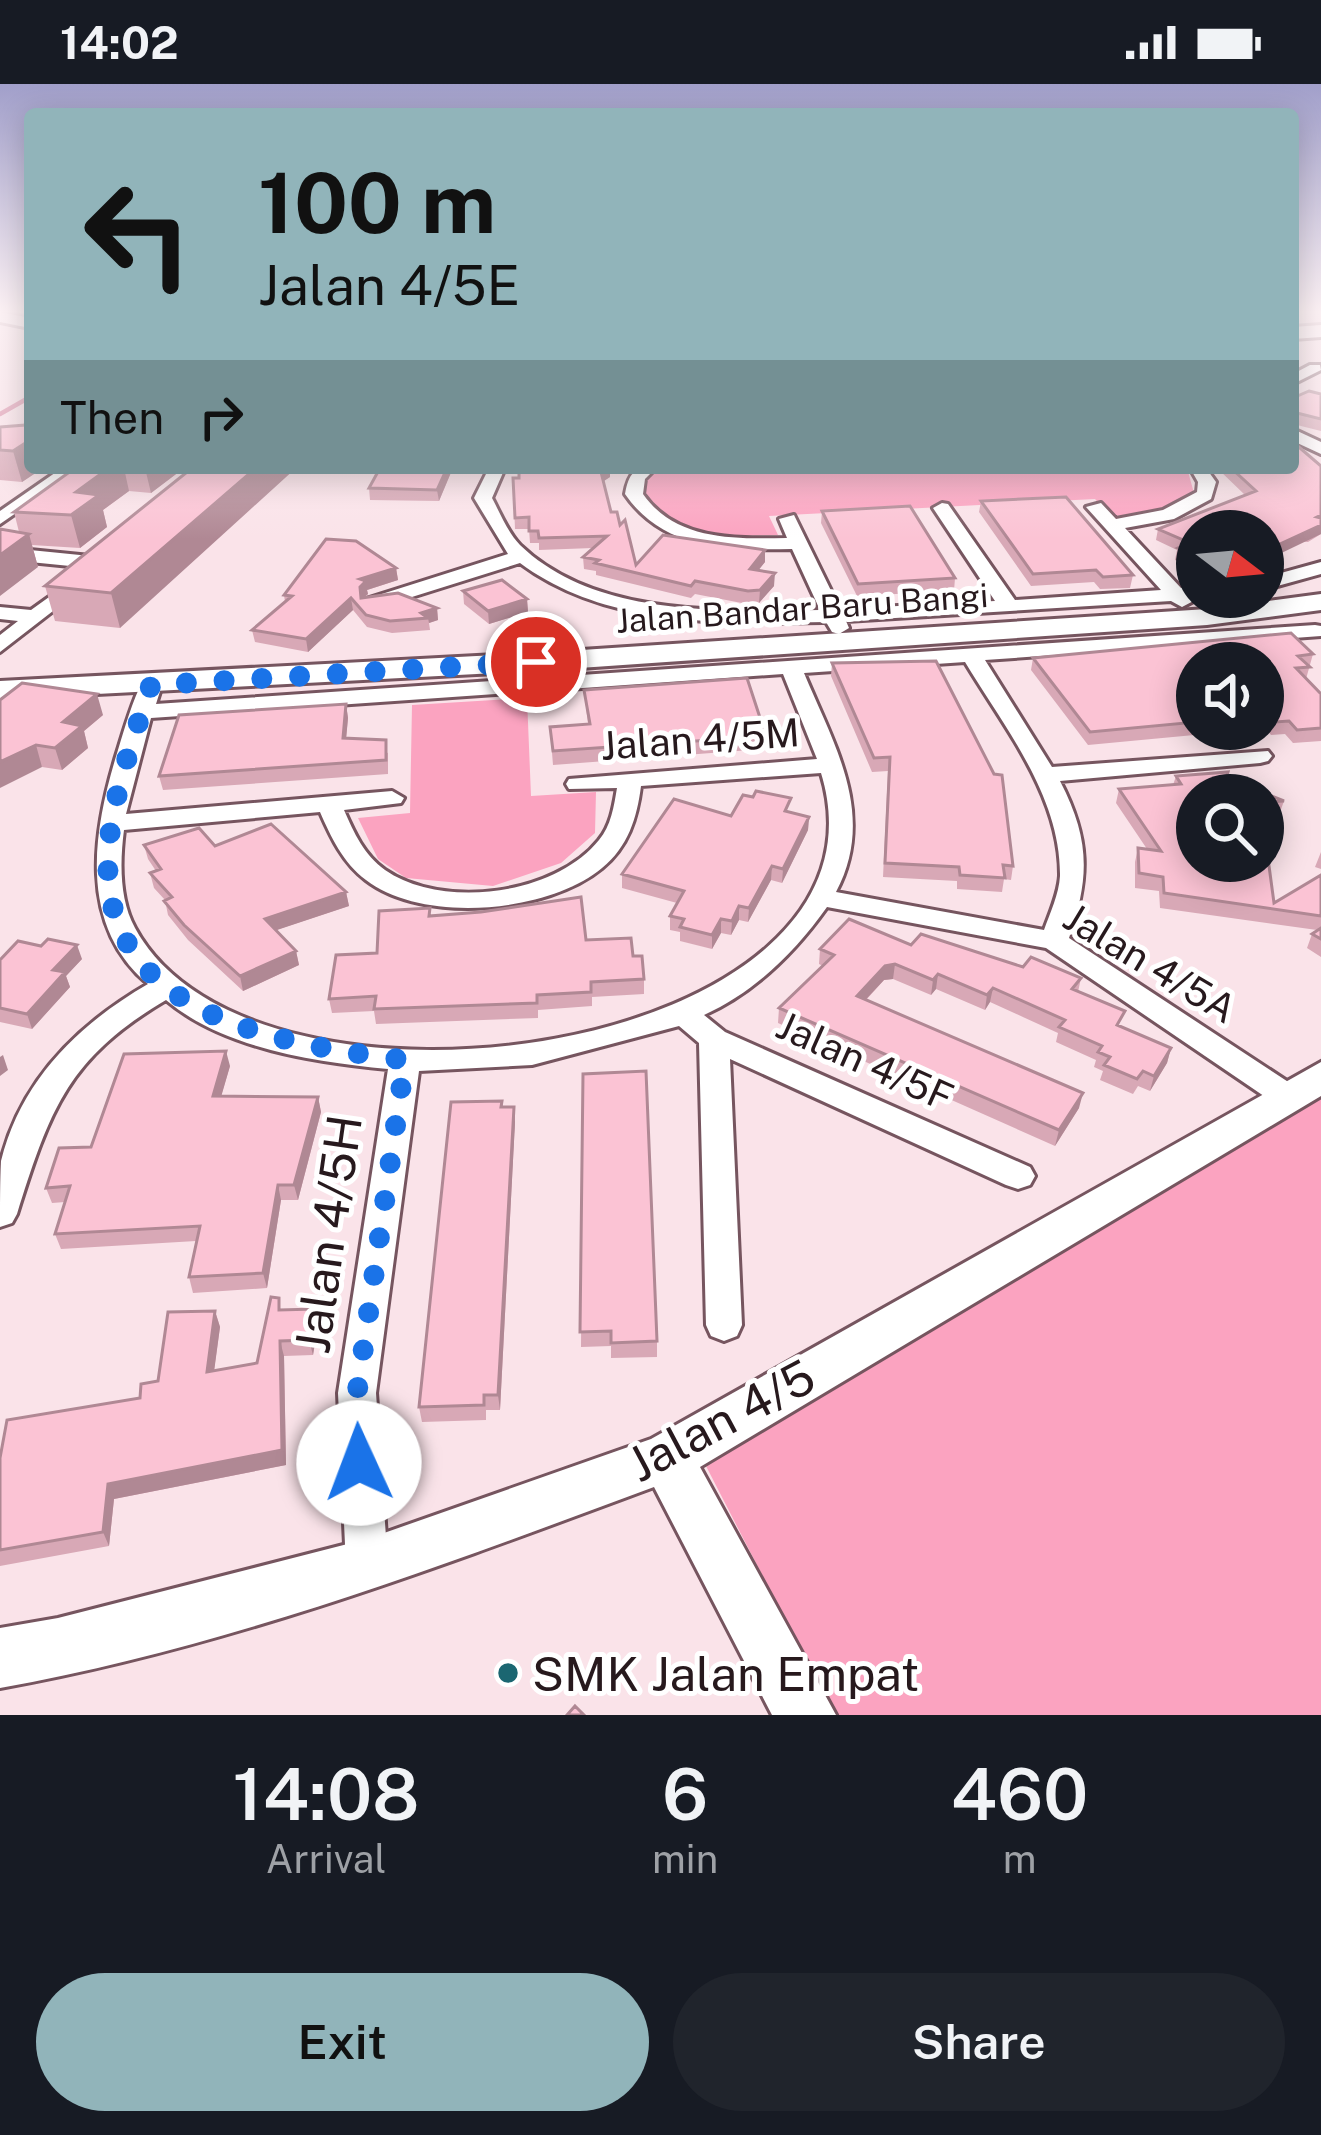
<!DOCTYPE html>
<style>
body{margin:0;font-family:"Public Sans",sans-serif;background:#20242c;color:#f1f3f6;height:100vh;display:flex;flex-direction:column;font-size:45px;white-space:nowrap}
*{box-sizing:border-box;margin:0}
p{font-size:39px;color:#9ea1a6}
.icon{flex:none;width:66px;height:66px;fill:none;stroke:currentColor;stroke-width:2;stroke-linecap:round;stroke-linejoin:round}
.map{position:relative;height:1631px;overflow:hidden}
.drawer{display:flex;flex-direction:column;background:#171b24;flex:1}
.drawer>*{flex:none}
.top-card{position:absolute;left:24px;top:24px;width:1275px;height:366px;border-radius:12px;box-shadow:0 6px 30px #0003;background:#91b4ba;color:#111;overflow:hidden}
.needle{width:78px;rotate:106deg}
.controls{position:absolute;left:1176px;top:426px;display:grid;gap:24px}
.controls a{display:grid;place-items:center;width:108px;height:108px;border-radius:50%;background:#171b24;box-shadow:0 6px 30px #0003;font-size:60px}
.pin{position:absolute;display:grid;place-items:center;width:102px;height:102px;color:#fff;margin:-51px;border:6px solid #fff;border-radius:50%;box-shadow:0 3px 12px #0007}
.me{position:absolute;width:132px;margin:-66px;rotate:358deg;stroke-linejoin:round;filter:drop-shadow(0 0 9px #0008)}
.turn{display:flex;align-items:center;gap:42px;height:252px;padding:0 36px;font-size:54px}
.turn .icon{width:156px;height:156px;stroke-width:2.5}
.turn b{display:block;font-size:84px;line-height:102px}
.then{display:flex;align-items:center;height:114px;padding:0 36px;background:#0003;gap:24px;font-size:45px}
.eta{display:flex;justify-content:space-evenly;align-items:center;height:204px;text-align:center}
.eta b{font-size:72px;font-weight:600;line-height:84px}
.primary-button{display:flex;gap:24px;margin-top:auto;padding:24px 36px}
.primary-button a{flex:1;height:138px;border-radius:72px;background:#91b4ba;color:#111;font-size:48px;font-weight:600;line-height:138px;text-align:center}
.primary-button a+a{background:#20242c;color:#f1f3f6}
.status{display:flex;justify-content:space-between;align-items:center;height:84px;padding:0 60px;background:#171b24;direction:ltr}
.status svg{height:33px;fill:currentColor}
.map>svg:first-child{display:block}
.green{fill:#fba3c0}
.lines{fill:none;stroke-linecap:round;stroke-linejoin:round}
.stream{stroke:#d6809d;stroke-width:4.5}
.street-casing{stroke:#76555f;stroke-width:6}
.secondary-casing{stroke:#76555f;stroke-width:6}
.street{fill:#fff;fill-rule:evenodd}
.secondary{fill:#fff;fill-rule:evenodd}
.wall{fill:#d8a8b6}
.shaded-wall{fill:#b08894}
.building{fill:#fbc3d4;stroke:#b08894;stroke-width:3}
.route{stroke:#1a73e8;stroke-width:21;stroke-dasharray:0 37.8}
.poi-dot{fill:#1b6671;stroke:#fff;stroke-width:4.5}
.labels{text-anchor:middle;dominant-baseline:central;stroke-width:10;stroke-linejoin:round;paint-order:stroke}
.far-street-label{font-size:33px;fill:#27191d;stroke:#fff}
.street-label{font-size:39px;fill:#27191d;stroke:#fff}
.near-street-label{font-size:48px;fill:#27191d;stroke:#fff}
.near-poi-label{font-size:48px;fill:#27191d;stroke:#fff;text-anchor:start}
</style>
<div class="status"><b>14:02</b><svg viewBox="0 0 49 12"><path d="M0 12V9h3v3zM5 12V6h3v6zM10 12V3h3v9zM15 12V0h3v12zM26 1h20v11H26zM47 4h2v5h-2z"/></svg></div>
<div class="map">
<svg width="1321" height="1631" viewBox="0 0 1321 1631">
<rect width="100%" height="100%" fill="#fae3e9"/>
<path class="green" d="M 661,384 L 1187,384 L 1194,409 L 1178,422 L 1111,433 L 1095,415 L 769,432 L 778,451 C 731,452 668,456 642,410 L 645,392 Z
M 527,614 L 531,712 L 596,708 L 595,749 L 561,779 L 493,802 L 406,794 L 378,775 L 358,734 L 410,729 L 412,621 Z
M 1321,988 L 1321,1631 L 834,1631 L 706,1382 Z"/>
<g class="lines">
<path class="stream" d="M 0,330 L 30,313"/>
<defs>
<path id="street" d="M 1310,281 L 1320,281 L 1321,286 L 1293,300 L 1293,290 Z
M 1293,345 L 1321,358 L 1321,370 L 1293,357 Z
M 62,384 L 81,384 L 0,440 L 0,427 Z
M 489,384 L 505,384 L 492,414 C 500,429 508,449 520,461 C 596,534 723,527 820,526 L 792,465 C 729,466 664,467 625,410 C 629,388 634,384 656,384 L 645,395 L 643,410 C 676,457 735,455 787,454 L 779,435 L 794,431 L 840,525 L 995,517 L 933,424 L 942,419 L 948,420 L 1015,516 L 1161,506 L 1086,423 L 1101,419 L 1116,435 L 1163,426 L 1197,408 L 1198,398 L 1190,384 L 1206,384 L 1216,398 L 1211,415 L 1174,435 L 1125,444 L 1181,504 L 1197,502 L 1197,513 L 1201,513 L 1182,523 L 1171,517 L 846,537 L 849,544 L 839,550 L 832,548 L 826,538 C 723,540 606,543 520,479 L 380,523 L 366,523 L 366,515 L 508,470 L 474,414 Z
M 0,463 L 100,473 L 110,479 L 100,485 L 0,475 Z
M 1321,478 L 1321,490 L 1263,506 L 1263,494 Z
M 77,493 L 84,495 L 84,503 L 0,568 L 0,551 L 18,537 L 0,535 L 0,523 L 31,526 Z
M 1315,541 L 1321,542 L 1321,552 L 985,576 L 1052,683 L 1268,667 L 1272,672 L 1268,677 L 1260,679 L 1060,697 C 1090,755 1090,793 1069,854 L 1299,1005 L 1304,1013 L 1299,1021 L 1277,1021 L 1046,864 L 827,823 C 795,868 755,908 704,931 L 725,948 L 1030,1083 L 1035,1092 L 1030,1101 L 1018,1105 L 1006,1101 L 730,975 L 742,1241 L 737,1252 L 724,1257 L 711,1252 L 706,1241 L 699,959 L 679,942 L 532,981 L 419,987 L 376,1309 L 388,1482 L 382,1497 L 367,1503 L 352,1497 L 346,1482 L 338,1309 L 388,985 C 316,978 224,965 166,916 C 68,974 50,1025 17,1130 L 12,1139 L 0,1143 C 0,1123 0,1097 1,1077 C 21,996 79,940 148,900 C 77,840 93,746 118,666 C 125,643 132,618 143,596 L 159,596 L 162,601 L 156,620 ZM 965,578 C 1004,643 1061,712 1060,792 C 1059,810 1050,829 1044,846 L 836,808 C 877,731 834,661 804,589 ZM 783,590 L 817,675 L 569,695 L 566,700 L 569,705 L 617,704 C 614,722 611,742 599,756 C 555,811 443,826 385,786 C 364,771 354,749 344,726 L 401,719 L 404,714 L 392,707 L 126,730 L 151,634 ZM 821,689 C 908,971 254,1064 135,844 C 119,815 120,777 124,746 L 320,728 C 331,753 343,779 366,796 C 423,840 548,829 602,784 C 628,763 637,734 641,702 Z"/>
<path id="secondary" d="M 0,228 L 30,234 L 30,244 L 0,238 Z
M 1321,241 L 1321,253 L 1293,255 L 1293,243 Z
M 1321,510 L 1321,526 L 1207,541 L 536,587 L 0,615 L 0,597 L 536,569 L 1207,525 Z
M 1321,978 L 1321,1012 L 700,1383 L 836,1631 L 772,1631 L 654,1403 C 441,1482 225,1564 0,1604 L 0,1544 L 58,1534 L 367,1455 L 651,1355 Z"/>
</defs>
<use href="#street" class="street-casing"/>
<use href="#secondary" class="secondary-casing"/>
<use href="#street" class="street"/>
<use href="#secondary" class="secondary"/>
</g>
<path class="wall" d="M 1321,310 L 1321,347 L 1293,340 L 1293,314 Z
M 25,341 L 30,384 L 43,384 L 22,398 L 0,396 L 0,343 Z
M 1321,382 L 1321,450 L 1308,458 L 1197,447 L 1197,485 L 1175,476 L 1177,466 L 1156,456 L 1158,445 L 1245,411 L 1217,384 Z
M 75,384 L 184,384 L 151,409 L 129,407 L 103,426 L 107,443 L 80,464 L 32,461 L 38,483 L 19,448 L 14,428 Z
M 192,384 L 120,544 L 55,537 L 45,502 Z
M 519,384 L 610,384 L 610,393 L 603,397 L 611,428 L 620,441 L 636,481 L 765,466 L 765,478 L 758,486 L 774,502 L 759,519 L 747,520 L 695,510 L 691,514 L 596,491 L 596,487 L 584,485 L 583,473 L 593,464 L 539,466 L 539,459 L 530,459 L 529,445 L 515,445 L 513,394 L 519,394 Z
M 452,386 L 439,417 L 370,416 L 369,404 Z
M 981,417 L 1133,491 L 1130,504 L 1100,505 L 1094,498 L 1031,502 L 979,428 Z
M 822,427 L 955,494 L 954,507 L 857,512 L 821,439 Z
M 396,484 L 398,496 L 367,506 L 368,510 L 363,514 L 437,524 L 438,536 L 429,539 L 430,546 L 392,549 L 367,543 L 353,526 L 308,568 L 255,558 L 252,546 L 285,518 L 284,511 Z
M 463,507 L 527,515 L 528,528 L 489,540 L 464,520 Z
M 1313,570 L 1306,595 L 1321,610 L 1321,657 L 1293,659 L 1285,650 L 1271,651 L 1265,644 L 1263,645 L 1263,579 L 1197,579 L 1197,645 L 1258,645 L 1088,661 L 1031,586 L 1033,574 Z
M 832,579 L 1013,782 L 1011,796 L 1004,795 L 1002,808 L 957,805 L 957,797 L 883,793 L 888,687 L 872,688 L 831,592 Z
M 584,606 L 766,652 L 765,665 L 553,681 L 550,643 L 588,640 Z
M 0,616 L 103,631 L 84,647 L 88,664 L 62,686 L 42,683 Z
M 346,620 L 348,634 L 346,654 L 388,669 L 388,690 L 163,706 L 159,692 Z
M 1176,692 L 1226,694 L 1284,717 L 1279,731 L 1263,732 L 1263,711 L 1197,711 L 1274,819 L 1321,791 L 1321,873 L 1307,864 L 1312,850 L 1317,846 L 1160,824 L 1159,807 L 1135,804 L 1135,778 L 1138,764 L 1147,765 L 1116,719 L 1119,705 L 1173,701 Z
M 790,728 L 809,733 L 808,746 L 782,799 L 771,796 L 748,838 L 739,836 L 731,851 L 721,849 L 712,865 L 680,857 L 680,848 L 670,846 L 670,832 L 677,819 L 622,804 L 622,790 Z
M 144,761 L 215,762 L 346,808 L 349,822 L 276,846 L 296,867 L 299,881 L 243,907 L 188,856 L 168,831 L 165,816 L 154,804 L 150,789 L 156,787 L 148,775 Z
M 1321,768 L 1321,785 L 1315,783 Z
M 431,832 L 586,856 L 633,872 L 644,895 L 644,910 L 592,913 L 592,922 L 538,926 L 538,934 L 376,940 L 374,927 L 332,929 L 329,915 L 377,869 Z
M 911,861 L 1081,894 L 1078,908 L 1121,943 L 1171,964 L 1167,979 L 1150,1007 L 1138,1002 L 1133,1010 L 1100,996 L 1103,987 L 1094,983 L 1096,976 L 1056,958 L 1058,949 L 990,918 L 985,926 L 936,905 L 931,911 L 893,895 L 884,896 L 866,916 L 1079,1024 L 1055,1062 L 778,939 L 779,924 L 823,882 L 819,880 L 820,865 Z
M 41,862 L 82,875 L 66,892 L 70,903 L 32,945 L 0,938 L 0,876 Z
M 230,982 L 221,1012 L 318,1013 L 321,1028 L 298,1116 L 281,1116 L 267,1204 L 193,1209 L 189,1193 L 196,1157 L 61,1165 L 55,1150 L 65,1118 L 52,1119 L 46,1104 L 91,1063 Z
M 583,990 L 657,1257 L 657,1273 L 611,1274 L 611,1262 L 581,1263 Z
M 502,1017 L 503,1023 L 514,1023 L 515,1038 L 500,1326 L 486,1326 L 486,1336 L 422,1338 L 419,1323 Z
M 315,1225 L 318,1241 L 313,1271 L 284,1272 L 286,1381 L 114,1415 L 109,1462 L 0,1482 L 0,1374 L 140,1314 L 158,1297 L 215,1227 L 220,1243 L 214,1286 L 257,1279 L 282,1226 Z"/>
<path class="shaded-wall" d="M 30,356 L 30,384 L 43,384 L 22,398 L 13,367 Z
M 109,384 L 124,384 L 129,407 L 103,426 L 107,443 L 80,464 L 71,431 L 76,408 Z
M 145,384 L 184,384 L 151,409 Z
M 256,384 L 296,384 L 120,544 L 111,509 Z
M 447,384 L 457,384 L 452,386 L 439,417 L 437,406 Z
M 607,384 L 610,384 L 610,393 L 601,399 L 601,388 Z
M 1321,431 L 1321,450 L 1263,478 L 1263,468 Z
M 29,450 L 38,483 L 0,512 L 0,471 Z
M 765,466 L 765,478 L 750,497 L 750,485 Z
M 396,484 L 398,496 L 367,506 L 368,510 L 362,515 L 360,495 Z
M 775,489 L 774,502 L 759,519 L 760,506 Z
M 351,514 L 353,526 L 308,568 L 306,555 Z
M 527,515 L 528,528 L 489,540 L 488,527 Z
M 437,524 L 438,536 L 429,539 L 428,534 L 421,529 Z
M 97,610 L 103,631 L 84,647 L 88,664 L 62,686 L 55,664 L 63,638 Z
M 346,620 L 348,634 L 345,667 L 343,654 Z
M 36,661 L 42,683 L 0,704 L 0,678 Z
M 809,733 L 808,746 L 782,799 L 783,785 Z
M 772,782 L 771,796 L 748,838 L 749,824 Z
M 346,808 L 349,822 L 268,849 L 265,835 Z
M 739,822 L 739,836 L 731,851 L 732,837 Z
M 721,835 L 721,849 L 712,865 L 712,851 Z
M 77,861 L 82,875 L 66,892 L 70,903 L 32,945 L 27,930 L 53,886 Z
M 296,867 L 299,881 L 243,907 L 240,892 Z
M 895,880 L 893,895 L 884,896 L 855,927 L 857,912 L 885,882 Z
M 938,890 L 936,905 L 931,911 L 933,896 Z
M 993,904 L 990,918 L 985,926 L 987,911 Z
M 1171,964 L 1167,979 L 1150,1007 L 1154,992 Z
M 226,967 L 230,982 L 217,1027 L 213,1012 Z
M 3,971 L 8,986 L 0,992 L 0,973 Z
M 1083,1009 L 1079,1024 L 1055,1062 L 1059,1046 Z
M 318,1013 L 321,1028 L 298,1116 L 294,1101 Z
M 514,1023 L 515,1038 L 500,1326 L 498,1311 Z
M 278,1101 L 281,1116 L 267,1204 L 263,1189 Z
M 315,1225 L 318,1241 L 313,1271 L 309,1256 Z
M 215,1227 L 220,1243 L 212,1303 L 207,1288 Z
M 280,1257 L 284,1272 L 286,1381 L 114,1415 L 109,1462 L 103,1448 L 108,1400 L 282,1366 Z"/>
<path class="building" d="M 1309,307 L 1321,310 L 1321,335 L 1293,328 L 1293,314 Z
M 30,329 L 30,356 L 13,367 L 0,366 L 0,343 L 25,341 L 27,331 Z
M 1293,358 L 1321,382 L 1321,431 L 1317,433 L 1321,434 L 1321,441 L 1263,468 L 1263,447 L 1197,447 L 1197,472 L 1178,464 L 1190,459 L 1158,445 L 1256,407 L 1231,384 L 1293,384 Z
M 75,384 L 109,384 L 76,408 L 99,411 L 71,431 L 14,428 Z
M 192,384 L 256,384 L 111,509 L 45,502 Z
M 380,384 L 447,384 L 437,406 L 369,404 Z
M 519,384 L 607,384 L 601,388 L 611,428 L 617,428 L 620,441 L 625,436 L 636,481 L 663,451 L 765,466 L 750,485 L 775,489 L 760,506 L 748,507 L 695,497 L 691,502 L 595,479 L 599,476 L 583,473 L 607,452 L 539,454 L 538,447 L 529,447 L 529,433 L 515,434 L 513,394 L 519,394 Z
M 1066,413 L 1133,491 L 1103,493 L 1096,486 L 1033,490 L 981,417 Z
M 910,422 L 955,494 L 858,500 L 822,427 Z
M 0,445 L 29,450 L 0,471 Z
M 326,455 L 356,457 L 396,484 L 360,495 L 366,497 L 360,503 L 361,514 L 398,509 L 437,524 L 421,529 L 428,534 L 390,537 L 366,531 L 351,514 L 306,555 L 252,546 L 292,512 L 284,511 Z
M 502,496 L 527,515 L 488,527 L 463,507 Z
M 1291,549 L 1313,570 L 1298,572 L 1310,583 L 1296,584 L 1321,610 L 1321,644 L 1297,646 L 1289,637 L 1275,638 L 1269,631 L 1263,632 L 1263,579 L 1197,579 L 1197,638 L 1090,648 L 1033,574 Z
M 936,577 L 994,690 L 1002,691 L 1013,782 L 1003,781 L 1005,794 L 960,791 L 959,783 L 885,779 L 890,673 L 874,674 L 832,579 Z
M 747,594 L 766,652 L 553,667 L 550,643 L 590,640 L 584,606 Z
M 22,599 L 97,610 L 63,638 L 82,642 L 55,664 L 36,661 L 0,678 L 0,616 Z
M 346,620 L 343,654 L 386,656 L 386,676 L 159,692 L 179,631 Z
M 1228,688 L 1226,694 L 1284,717 L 1263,718 L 1263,711 L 1197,711 L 1197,777 L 1263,777 L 1263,767 L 1267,767 L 1274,819 L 1321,791 L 1321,832 L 1164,809 L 1163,793 L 1139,789 L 1138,764 L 1161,767 L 1119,705 L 1181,700 L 1176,692 Z
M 756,707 L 791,714 L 785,727 L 809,733 L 783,785 L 772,782 L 749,824 L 739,822 L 732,837 L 721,835 L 712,851 L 680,843 L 684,835 L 670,832 L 684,807 L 622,790 L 674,715 L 731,732 L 743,711 L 753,713 Z
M 271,740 L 346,808 L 265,835 L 296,867 L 240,892 L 184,841 L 164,817 L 172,813 L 150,789 L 161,785 L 144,761 L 199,744 L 215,762 Z
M 581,813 L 586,856 L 631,854 L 633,872 L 642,872 L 644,895 L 591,898 L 591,908 L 537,911 L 537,919 L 374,925 L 376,912 L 329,915 L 336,871 L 377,869 L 379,827 L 430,824 L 429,832 L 481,828 Z
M 849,835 L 911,861 L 921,850 L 1023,883 L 1031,873 L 1081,894 L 1072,905 L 1125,927 L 1117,941 L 1171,964 L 1154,992 L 1143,987 L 1137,995 L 1104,981 L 1110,973 L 1098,968 L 1102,962 L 1059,943 L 1065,936 L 993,904 L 987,911 L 938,890 L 933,896 L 895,880 L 885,882 L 857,912 L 1083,1009 L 1059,1046 L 779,924 L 834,871 L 820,865 Z
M 1321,844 L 1321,855 L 1312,850 Z
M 48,855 L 77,861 L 53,886 L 65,888 L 27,930 L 0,924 L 0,876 L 18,857 L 41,862 Z
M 226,967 L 213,1012 L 318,1013 L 294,1101 L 278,1101 L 263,1189 L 189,1193 L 200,1142 L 55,1150 L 70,1102 L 46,1104 L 59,1064 L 91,1063 L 124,970 Z
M 646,987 L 657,1257 L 611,1259 L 611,1247 L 580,1248 L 583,990 Z
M 502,1017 L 501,1023 L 514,1023 L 498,1311 L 484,1311 L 484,1321 L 419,1323 L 451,1018 Z
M 271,1213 L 279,1214 L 279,1226 L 315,1225 L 309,1256 L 280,1257 L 282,1366 L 108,1400 L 103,1448 L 0,1466 L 0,1374 L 7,1336 L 140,1314 L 141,1300 L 158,1297 L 168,1228 L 215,1227 L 207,1288 L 257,1279 Z
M 575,1622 L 584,1631 L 567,1631 Z"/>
<linearGradient id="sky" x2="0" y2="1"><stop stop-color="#a19fca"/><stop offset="0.5" stop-color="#fdf2f5"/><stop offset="1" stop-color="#fdf2f5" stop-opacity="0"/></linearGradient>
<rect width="1321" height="455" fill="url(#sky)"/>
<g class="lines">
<path class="route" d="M 359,1379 L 357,1309 L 405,976 C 292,961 113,937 108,788 C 106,728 132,658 151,601 L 536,578"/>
</g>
<circle class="poi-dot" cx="508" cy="1589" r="12"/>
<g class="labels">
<g class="far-street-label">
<text transform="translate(802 524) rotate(-4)">Jalan Bandar Baru Bangi</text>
</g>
<g class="street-label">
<text transform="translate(700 655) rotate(-4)">Jalan 4/5M</text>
<text transform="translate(1150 879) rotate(31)">Jalan 4/5A</text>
<text transform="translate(865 977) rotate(24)">Jalan 4/5F</text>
</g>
<g class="near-street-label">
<text transform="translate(328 1150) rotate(-82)">Jalan 4/5H</text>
<text transform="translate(721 1336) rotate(-28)">Jalan 4/5</text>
</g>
<g class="near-poi-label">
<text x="532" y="1589">SMK Jalan Empat</text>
</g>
</g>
</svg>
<div class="controls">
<a><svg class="needle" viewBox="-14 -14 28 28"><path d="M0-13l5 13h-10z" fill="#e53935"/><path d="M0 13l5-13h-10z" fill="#9ea1a6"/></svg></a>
<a><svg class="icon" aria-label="sound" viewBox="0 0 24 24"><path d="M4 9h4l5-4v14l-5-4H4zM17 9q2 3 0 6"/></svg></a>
<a><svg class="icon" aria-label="search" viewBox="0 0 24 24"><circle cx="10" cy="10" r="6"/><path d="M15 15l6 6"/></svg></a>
</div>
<div class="pin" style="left:536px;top:578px;background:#d93025"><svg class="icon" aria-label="arrive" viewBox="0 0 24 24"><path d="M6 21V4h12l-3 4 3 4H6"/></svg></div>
<svg class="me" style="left:359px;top:1379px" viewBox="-20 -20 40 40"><circle r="19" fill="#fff"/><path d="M0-13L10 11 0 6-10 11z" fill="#1a73e8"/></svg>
<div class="top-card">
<div class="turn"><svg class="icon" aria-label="left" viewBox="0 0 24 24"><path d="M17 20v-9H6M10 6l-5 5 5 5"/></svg><div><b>100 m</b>Jalan 4/5E</div></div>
<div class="then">Then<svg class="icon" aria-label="right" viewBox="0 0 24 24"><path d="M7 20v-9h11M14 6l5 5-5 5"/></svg></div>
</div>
</div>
<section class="drawer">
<div class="eta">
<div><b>14:08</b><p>Arrival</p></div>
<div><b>6</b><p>min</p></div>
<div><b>460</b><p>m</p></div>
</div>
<div class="primary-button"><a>Exit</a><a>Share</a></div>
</section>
